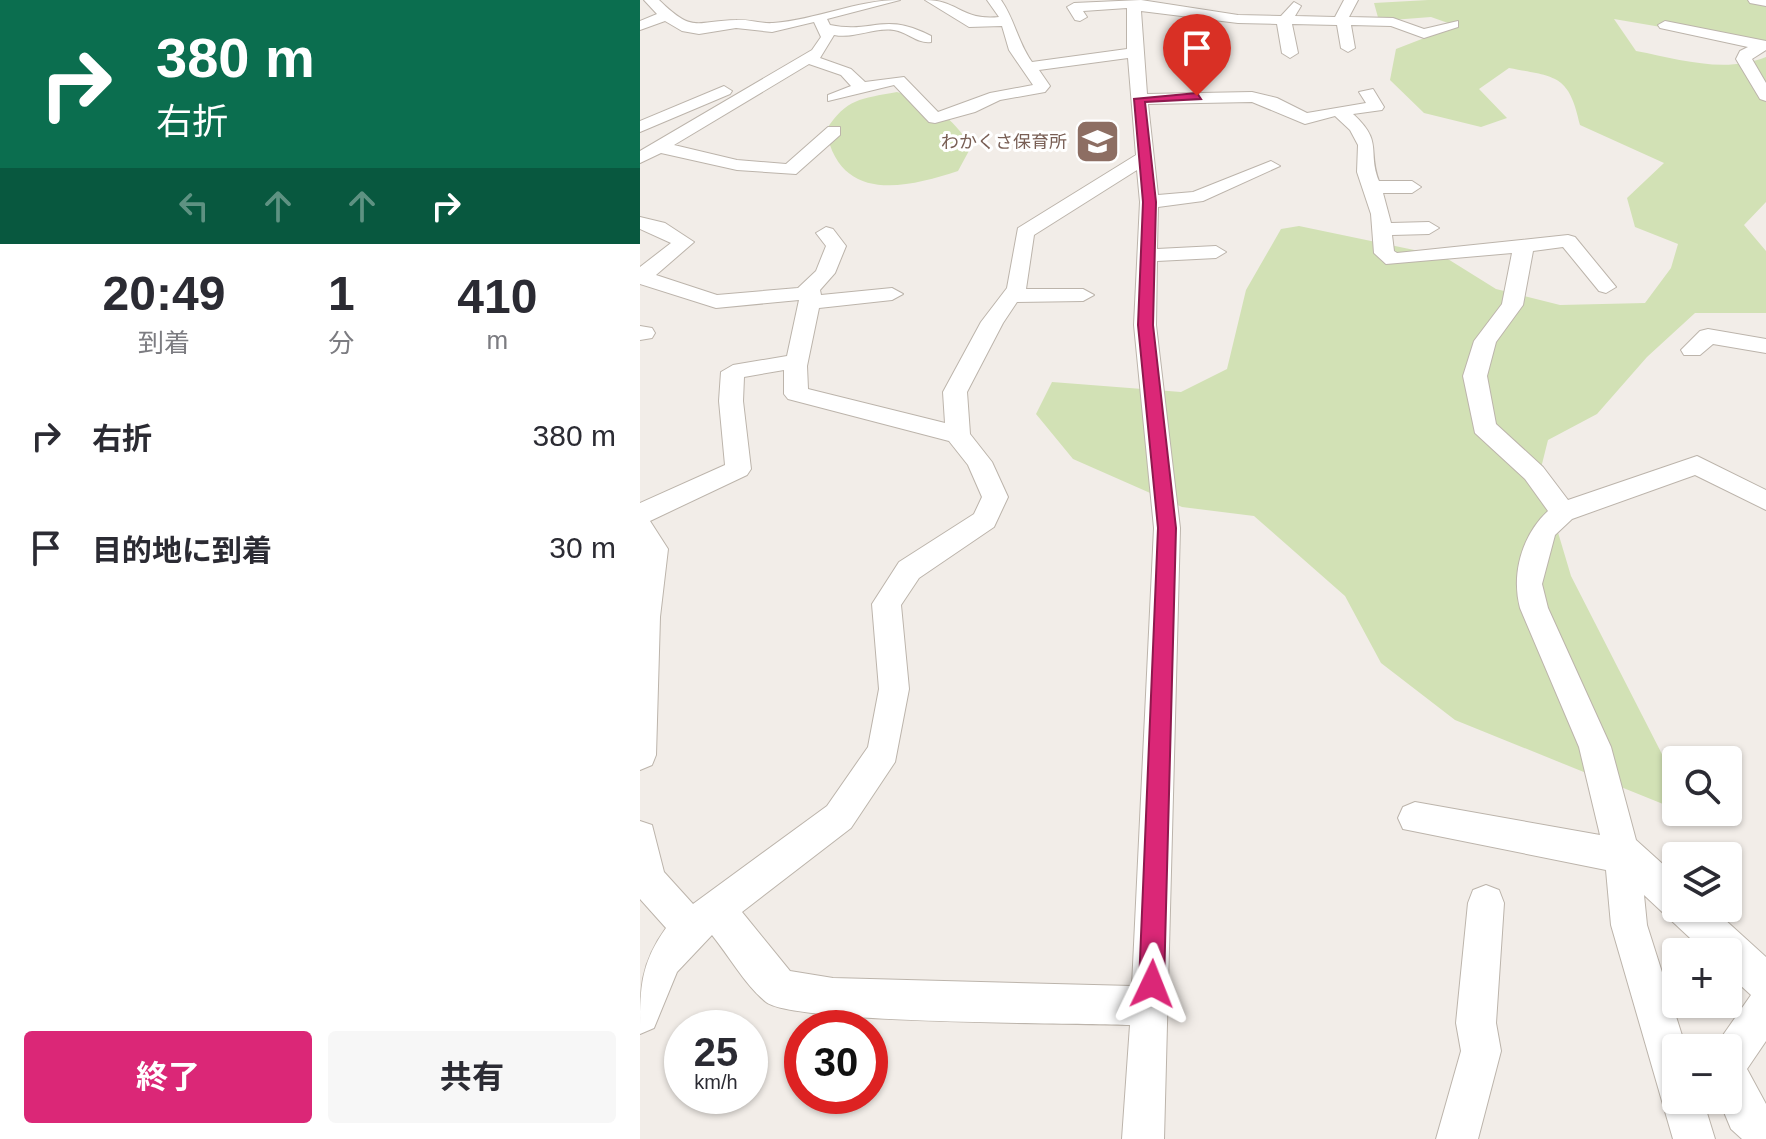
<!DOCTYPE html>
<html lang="ja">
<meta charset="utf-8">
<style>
body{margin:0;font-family:Helvetica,"Noto Sans JP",sans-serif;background:#f7f7f7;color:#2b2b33;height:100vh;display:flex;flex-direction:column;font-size:30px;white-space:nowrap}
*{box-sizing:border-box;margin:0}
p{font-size:26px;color:#7c7c81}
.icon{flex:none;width:44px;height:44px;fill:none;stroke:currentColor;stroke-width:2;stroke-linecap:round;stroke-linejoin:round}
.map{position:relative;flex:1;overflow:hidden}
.details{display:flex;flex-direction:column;background:#fff;width:640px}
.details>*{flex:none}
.banner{background:#0b6e4f;color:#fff;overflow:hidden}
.tools{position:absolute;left:1022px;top:746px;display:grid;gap:16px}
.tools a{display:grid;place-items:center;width:80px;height:80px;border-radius:8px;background:#fff;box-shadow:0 2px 6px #0004;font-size:40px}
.speed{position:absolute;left:24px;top:1010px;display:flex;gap:16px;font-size:40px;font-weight:700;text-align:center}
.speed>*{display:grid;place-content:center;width:104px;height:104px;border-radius:50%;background:#fff;box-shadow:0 2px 6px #0004;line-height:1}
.speed small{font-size:20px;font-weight:400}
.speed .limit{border:12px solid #d22;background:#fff;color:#111}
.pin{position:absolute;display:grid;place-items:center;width:68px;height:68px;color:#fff;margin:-82px -34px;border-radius:50% 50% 50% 0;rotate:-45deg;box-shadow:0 0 8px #0007}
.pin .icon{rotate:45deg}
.me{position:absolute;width:88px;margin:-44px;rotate:2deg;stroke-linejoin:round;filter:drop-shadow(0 0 6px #0008)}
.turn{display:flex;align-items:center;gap:28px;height:168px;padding:0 24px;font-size:36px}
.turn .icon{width:104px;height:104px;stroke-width:2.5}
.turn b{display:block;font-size:56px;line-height:68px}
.lanes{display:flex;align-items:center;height:76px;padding:0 24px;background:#0003;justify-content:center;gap:40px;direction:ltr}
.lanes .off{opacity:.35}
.eta{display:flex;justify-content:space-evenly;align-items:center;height:136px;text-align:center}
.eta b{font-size:48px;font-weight:700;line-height:56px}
.button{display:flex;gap:16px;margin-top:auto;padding:16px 24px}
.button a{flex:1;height:92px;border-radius:8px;background:#db2777;color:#fff;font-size:32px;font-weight:700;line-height:92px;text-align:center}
.button a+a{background:#f7f7f7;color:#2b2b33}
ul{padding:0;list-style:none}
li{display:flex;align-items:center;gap:24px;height:112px;padding:0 24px}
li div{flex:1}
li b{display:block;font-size:30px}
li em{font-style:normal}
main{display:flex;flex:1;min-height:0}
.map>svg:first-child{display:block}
.green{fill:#d2e1b5}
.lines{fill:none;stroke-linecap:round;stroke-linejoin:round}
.minor-casing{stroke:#bcb4ab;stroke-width:2}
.minor{fill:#fff;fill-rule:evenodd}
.route{fill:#db2777;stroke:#8e194d;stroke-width:2}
.labels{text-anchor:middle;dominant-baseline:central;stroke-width:6;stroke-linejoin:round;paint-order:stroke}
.far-education-label{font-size:18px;fill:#785e54;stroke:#fff;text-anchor:end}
</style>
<main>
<section class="details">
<div class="banner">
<div class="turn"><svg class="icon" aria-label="right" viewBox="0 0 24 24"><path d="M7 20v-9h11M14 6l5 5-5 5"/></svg><div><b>380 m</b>右折</div></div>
<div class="lanes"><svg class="icon off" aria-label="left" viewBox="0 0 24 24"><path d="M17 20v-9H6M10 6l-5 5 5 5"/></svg><svg class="icon off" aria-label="ahead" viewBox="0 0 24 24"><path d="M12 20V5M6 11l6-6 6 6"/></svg><svg class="icon off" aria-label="ahead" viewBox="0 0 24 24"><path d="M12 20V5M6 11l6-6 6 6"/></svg><svg class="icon" aria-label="right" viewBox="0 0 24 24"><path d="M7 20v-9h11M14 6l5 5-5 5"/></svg></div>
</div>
<div class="eta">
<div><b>20:49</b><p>到着</p></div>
<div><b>1</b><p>分</p></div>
<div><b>410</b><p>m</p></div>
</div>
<ul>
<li><svg class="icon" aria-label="right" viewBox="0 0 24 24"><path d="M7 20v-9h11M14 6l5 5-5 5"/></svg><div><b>右折</b></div><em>380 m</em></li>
<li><svg class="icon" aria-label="arrive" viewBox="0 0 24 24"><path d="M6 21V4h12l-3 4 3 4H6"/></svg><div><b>目的地に到着</b></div><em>30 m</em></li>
</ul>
<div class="button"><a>終了</a><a>共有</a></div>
</section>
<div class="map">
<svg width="1126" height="1139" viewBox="0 0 1126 1139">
<rect width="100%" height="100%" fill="#f2ede8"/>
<path class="green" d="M 788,0 L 1126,0 L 1126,45 L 974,19 L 996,51 C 1039,59 1084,74 1126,57 L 1126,202 L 1104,225 L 1126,251 L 1126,313 L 1055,313 L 1007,357 L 957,414 L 908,440 L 900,472 L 931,576 L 1026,762 L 1023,804 L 815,720 L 741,663 L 705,596 L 614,516 L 542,507 L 433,459 L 396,414 L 412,382 L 541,392 L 587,369 L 606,290 L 641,229 L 659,226 L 803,256 L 856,289 L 920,305 L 1005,303 L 1031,268 L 1038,244 L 995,227 L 987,198 L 1024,163 L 940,125 C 929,74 916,77 869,68 L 839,89 L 867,118 L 841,127 L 784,113 L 750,80 L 756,49 L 805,30 L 808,23 L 791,17 L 739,21 L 734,3 Z
M 257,92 C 292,103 312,116 331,147 L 318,171 C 266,188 200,204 186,130 C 207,98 220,99 257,92 Z"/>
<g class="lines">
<defs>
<path id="minor" d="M 4,0 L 19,0 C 54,34 55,21 96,20 C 108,19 121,24 133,23 C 176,20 216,0 260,0 L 187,19 L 190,25 C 234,34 243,11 291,36 L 291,42 C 277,44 268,32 254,30 C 234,27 215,39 194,35 L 180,58 L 211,69 L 225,82 L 264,77 L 298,112 L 350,93 L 393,85 L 369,50 L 362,26 L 329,27 L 285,0 C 318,0 322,21 359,17 L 347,0 L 361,0 C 375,20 378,43 392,62 L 487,49 L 487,8 L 443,11 L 447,17 L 440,21 L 435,20 L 427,7 L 434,3 L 501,0 L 598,15 L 641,16 L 654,2 L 661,6 L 655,16 L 695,17 L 704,0 L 718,0 L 709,17 L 753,18 L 784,29 L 818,21 L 818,27 L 784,38 L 751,26 L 711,25 L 715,48 L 708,52 L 701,48 L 697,25 L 652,24 L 658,53 L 650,58 L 642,53 L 637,24 L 598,23 L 501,11 L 507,94 L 612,92 L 637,98 L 667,113 L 726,103 L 719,92 L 733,89 L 744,107 L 742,110 L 713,114 C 744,142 727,151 739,181 L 772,181 L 781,187 L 772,193 L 743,193 L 751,223 L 789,222 L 799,228 L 789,234 L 752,235 L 754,251 L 757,253 L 928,235 L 935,237 L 976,287 L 966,293 L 959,291 L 923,247 L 893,251 L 883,305 L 856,342 L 847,376 L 856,424 L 903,467 L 928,500 L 1057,456 L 1126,490 L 1126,510 L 1055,475 L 932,519 L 915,535 L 902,584 L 908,608 L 971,747 L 996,840 L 1036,876 L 1036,908 L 1072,908 L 1126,957 L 1126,1041 L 1107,1069 L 1126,1104 L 1126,1139 L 1102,1139 L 1091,1129 L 1079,1100 L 1088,1100 L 1088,1048 L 1074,1048 L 1111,995 L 1088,974 L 1088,952 L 1065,952 L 1004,895 L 1007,925 L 1046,1048 L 1036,1048 L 1036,1100 L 1063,1100 L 1075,1139 L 1033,1139 L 971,925 L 966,870 L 763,829 L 758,818 L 763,807 L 775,802 L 960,835 L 939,747 L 880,608 C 871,574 882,535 908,511 L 885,479 L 835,433 L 823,376 L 834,341 L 862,304 L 872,253 L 746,264 L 734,253 L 731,214 L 717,172 L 718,145 L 710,130 L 695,116 L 665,124 L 612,102 L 508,104 L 518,195 L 553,192 L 631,161 L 640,166 L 563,201 L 518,207 L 517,249 L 576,246 L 586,252 L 576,258 L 517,261 L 516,325 L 540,528 L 524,1139 L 482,1139 L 490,1025 C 437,1023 153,1024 126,1002 C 105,985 89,956 72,935 L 37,972 L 14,1028 L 0,1034 C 0,989 0,964 26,928 L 0,899 L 0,821 L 12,825 L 24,872 L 53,904 L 187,806 L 228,747 L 239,689 L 232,604 L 259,562 L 334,514 L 342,497 L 328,465 L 309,441 L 148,399 L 144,394 L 144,370 L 104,377 L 103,401 L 111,469 L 107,475 L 10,521 L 28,549 L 20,617 L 16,755 L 12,765 L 0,770 L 0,503 L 85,465 L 79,401 L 81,372 L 93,365 L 147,356 L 159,300 L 76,308 L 0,284 L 0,267 L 31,243 L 0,229 L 0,217 L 25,223 L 54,242 L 16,275 L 77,295 L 158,288 L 176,271 L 186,246 L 176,233 L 186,227 L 193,229 L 206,246 L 195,273 L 180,290 L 181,295 L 252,288 L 263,294 L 252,300 L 179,308 L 167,366 L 168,389 L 305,423 L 303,392 L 341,322 L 367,288 L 378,228 L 496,155 L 488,58 L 399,70 L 410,86 L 405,92 L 360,100 L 335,112 L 295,123 L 289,122 L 254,85 L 188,101 L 188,95 L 211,86 L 201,75 L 169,64 L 34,145 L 97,160 L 146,164 L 188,127 L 200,127 L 200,135 L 156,174 L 97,170 L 21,153 L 0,163 L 0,151 L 172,50 L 181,37 L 174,22 L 132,32 L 96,28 L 59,34 L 42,31 L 25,21 L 0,30 L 0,21 L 17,14 ZM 497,170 L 500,202 L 494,325 L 514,528 L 492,986 L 193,978 L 150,971 L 102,912 L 211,828 L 255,762 L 269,689 L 261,605 L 279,578 L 354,527 L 368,497 L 352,462 L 330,434 L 327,392 L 363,323 L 377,302 L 443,301 L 454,295 L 443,289 L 386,289 L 394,235 Z
M 1108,0 L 1126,0 L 1126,6 L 1110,3 Z
M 1025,21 L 1126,41 L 1126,50 L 1112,59 L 1126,83 L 1126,101 L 1120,99 L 1096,59 L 1100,51 L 1108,47 L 1020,28 L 1018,25 Z
M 84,86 L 92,91 L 90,94 L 0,132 L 0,121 Z
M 0,326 L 12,328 L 15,333 L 12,338 L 0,340 Z
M 1068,329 L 1126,339 L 1126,353 L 1073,344 L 1060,355 L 1044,355 L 1041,350 L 1060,331 Z
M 846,885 L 859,890 L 864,903 L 856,1023 L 861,1051 L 838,1139 L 796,1139 L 821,1051 L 816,1023 L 828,903 L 833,890 Z"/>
</defs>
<use href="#minor" class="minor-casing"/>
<use href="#minor" class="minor"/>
</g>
<path class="route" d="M 557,93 L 561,99 L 505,102 L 516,202 L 513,325 L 536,528 L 524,984 L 521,993 L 512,997 L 503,993 L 499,984 L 518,528 L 498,325 L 503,202 L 494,99 Z"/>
<defs>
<symbol id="school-square" viewBox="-11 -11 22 22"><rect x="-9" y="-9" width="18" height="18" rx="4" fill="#8d6e63" stroke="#fff"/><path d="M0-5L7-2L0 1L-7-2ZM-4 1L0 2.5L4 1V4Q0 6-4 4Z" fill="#fff"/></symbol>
</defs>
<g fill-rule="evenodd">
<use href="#school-square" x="432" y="116" width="51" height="51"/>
</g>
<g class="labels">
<g class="far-education-label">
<text x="427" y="142">わかくさ保育所</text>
</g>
</g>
</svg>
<div class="tools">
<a><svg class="icon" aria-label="search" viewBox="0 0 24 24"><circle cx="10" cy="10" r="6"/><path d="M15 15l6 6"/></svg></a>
<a><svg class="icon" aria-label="layers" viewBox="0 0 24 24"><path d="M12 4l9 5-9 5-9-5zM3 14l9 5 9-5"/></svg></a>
<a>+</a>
<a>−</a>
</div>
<div class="speed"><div>25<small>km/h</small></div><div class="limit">30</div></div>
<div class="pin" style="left:557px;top:96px;background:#d93025"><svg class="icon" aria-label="arrive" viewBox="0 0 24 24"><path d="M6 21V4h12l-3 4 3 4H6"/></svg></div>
<svg class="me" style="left:512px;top:984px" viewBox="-20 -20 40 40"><path d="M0-17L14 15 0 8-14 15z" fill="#db2777" stroke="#fff" stroke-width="4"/></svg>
</div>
</main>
